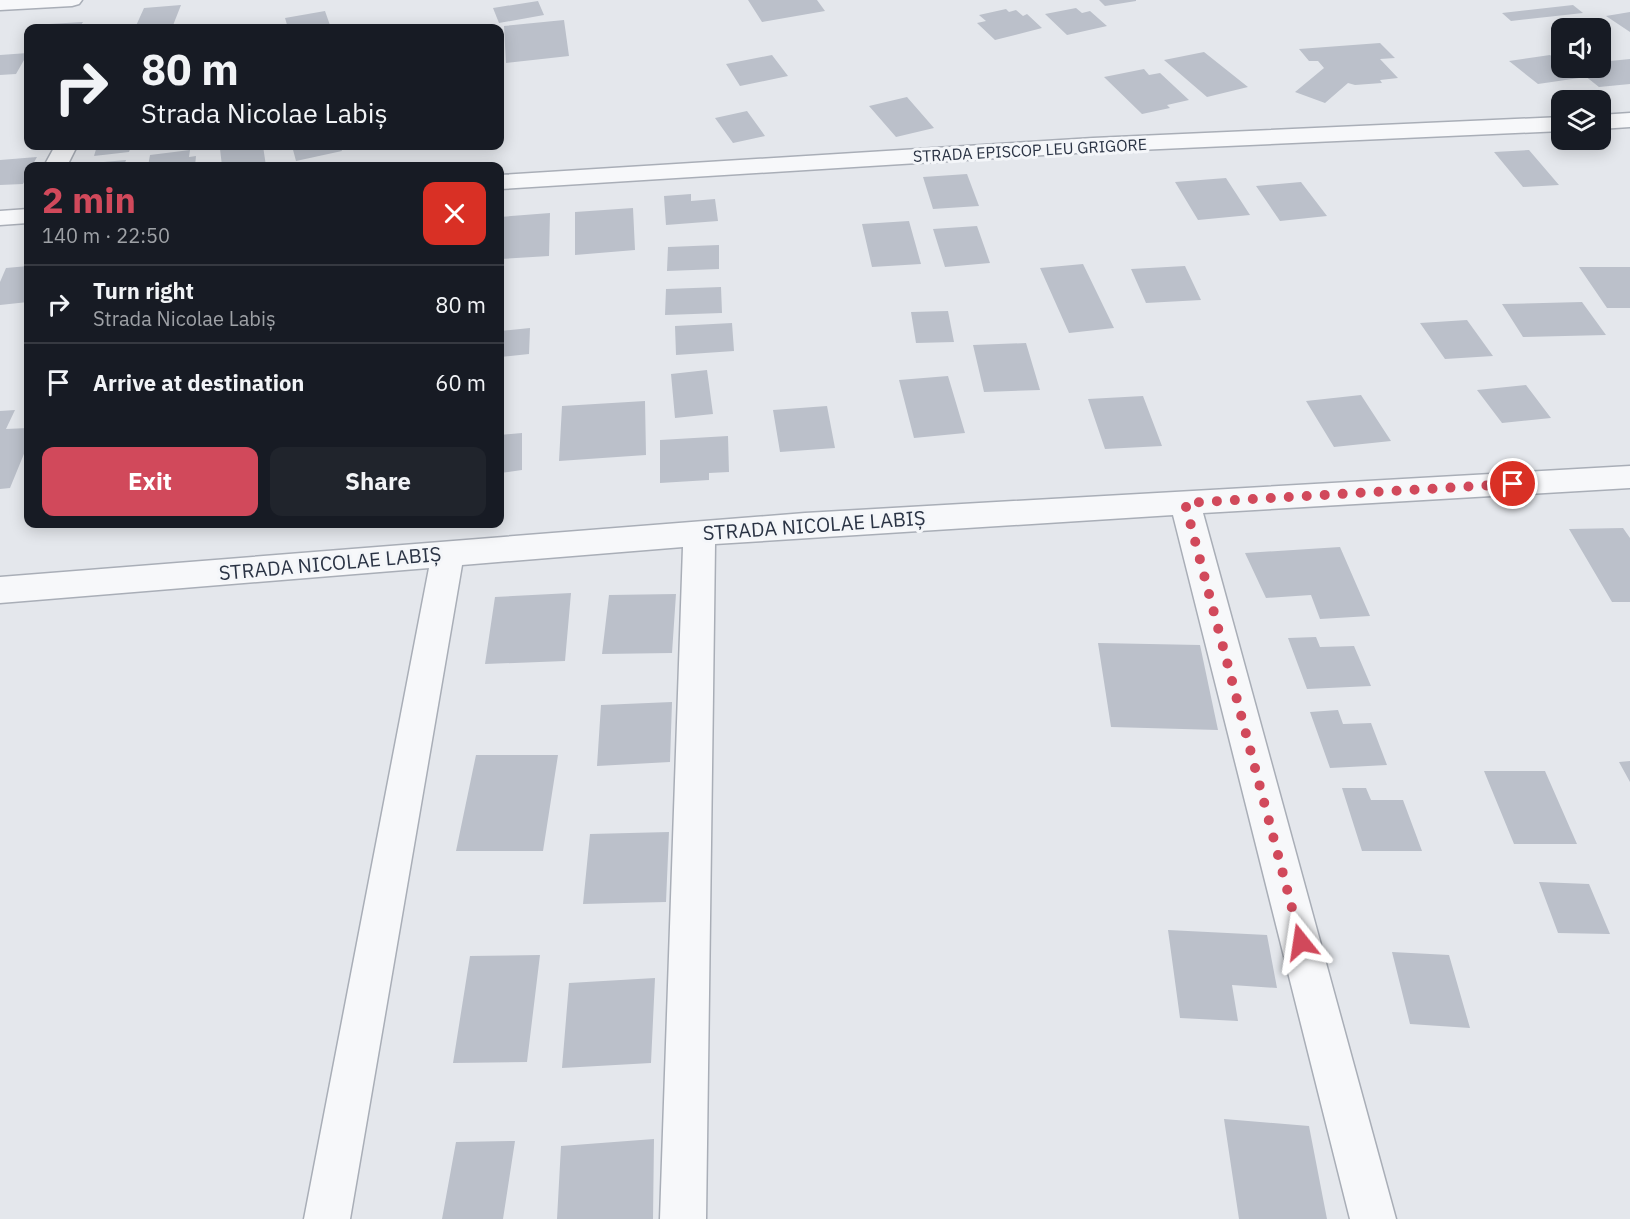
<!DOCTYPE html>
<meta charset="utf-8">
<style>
body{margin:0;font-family:"IBM Plex Sans",sans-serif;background:#20242c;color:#f1f3f6;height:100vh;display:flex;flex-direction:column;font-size:22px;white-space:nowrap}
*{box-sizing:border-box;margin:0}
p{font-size:20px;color:#9ea1a6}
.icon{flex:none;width:33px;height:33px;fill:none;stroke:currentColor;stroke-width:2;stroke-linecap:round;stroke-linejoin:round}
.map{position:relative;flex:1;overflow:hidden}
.sheet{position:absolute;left:24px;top:162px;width:480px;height:366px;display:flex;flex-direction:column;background:#171b24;border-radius:12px;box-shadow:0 3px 15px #0003}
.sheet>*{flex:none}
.hud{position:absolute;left:24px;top:24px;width:480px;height:126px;border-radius:12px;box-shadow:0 3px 15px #0003;background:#171b24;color:#f1f3f6;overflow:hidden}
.tools{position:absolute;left:1551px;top:18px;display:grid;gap:12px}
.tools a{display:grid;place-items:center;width:60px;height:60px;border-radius:12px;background:#171b24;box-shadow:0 3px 15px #0003;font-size:30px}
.pin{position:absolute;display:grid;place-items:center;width:51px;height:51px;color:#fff;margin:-26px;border:3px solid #fff;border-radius:50%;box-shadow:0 2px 6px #0007}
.me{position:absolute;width:66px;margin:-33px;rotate:345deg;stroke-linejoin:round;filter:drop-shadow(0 0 4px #0008)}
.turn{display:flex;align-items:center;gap:21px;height:126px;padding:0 18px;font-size:27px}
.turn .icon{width:78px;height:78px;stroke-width:2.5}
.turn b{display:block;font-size:42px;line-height:51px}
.round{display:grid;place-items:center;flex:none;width:63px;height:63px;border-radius:12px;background:#20242c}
.head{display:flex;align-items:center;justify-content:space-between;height:102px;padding:0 18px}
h1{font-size:36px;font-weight:700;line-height:45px;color:#d1495b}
.cta{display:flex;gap:12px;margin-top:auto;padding:12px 18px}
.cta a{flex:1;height:69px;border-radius:12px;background:#d1495b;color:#fff;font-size:24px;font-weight:700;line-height:69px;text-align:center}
.cta a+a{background:#20242c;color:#f1f3f6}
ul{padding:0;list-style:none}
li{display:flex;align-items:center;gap:18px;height:78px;padding:0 18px;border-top:2px solid #363941}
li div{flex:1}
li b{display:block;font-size:22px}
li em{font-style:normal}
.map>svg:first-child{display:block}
.building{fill:#bbc0ca}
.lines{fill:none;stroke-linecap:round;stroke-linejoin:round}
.minor-casing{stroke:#a9aeb7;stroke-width:3}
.minor{fill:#f7f8fa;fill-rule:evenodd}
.route{stroke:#d1495b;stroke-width:10;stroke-dasharray:0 18}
.labels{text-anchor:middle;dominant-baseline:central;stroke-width:6;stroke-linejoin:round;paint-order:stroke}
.far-street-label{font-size:16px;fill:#2b3445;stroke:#f4f6f9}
.street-label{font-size:20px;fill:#2b3445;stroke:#f4f6f9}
</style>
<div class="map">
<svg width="1630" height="1219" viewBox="0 0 1630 1219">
<rect width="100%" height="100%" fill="#e4e7ec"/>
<path class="building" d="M 748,0 L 817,0 L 825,11 L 762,22 Z
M 1099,0 L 1136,0 L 1136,1 L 1105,6 Z
M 538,1 L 544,15 L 499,23 L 493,8 Z
M 181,5 L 172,28 L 135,28 L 144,8 Z
M 1573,5 L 1583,13 L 1511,21 L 1502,13 Z
M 1076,8 L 1082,13 L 1090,11 L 1107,26 L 1067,35 L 1045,14 Z
M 1006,9 L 1009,12 L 1016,10 L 1023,16 L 1027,14 L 1042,28 L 995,40 L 977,23 L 986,21 L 979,15 Z
M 325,11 L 331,28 L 288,28 L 285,18 Z
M 1630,12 L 1630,32 L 1606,16 Z
M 564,20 L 569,56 L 506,63 L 504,26 Z
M 83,22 L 79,28 L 47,28 L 49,24 Z
M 1380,43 L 1395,58 L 1380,59 L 1398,78 L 1380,80 L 1382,83 L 1355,85 L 1348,83 L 1325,103 L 1295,92 L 1324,68 L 1318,61 L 1309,61 L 1299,49 Z
M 1204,52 L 1248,87 L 1207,97 L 1164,60 Z
M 28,53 L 16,74 L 0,75 L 0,55 Z
M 772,55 L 788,76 L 740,86 L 726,64 Z
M 1550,55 L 1562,64 L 1562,68 L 1566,68 L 1579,78 L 1538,84 L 1509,61 Z
M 1630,59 L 1630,84 L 1599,87 L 1575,68 L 1600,68 L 1600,62 Z
M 1144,69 L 1149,75 L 1160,73 L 1189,100 L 1167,105 L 1170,108 L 1142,114 L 1104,77 Z
M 907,97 L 934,128 L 896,137 L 869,106 Z
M 747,111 L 765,136 L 733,143 L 715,118 Z
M 97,146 L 131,146 L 129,152 L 94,156 Z
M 239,146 L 263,146 L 266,166 L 222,166 L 220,149 Z
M 292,146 L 340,146 L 342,151 L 296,161 Z
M 190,150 L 189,157 L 196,156 L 195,166 L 148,166 L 150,155 Z
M 1529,150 L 1559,185 L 1523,187 L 1494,152 Z
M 37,157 L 32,166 L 28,166 L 28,174 L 23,184 L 0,185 L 0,160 Z
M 126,160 L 124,166 L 70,166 L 70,165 Z
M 967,174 L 979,206 L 933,209 L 923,177 Z
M 1226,178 L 1250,215 L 1198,220 L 1175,182 Z
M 1301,182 L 1327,216 L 1280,221 L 1256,186 Z
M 691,194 L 691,201 L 715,199 L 718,221 L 666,225 L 664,196 Z
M 633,208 L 635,250 L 575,255 L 575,212 Z
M 550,213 L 549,256 L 500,259 L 500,217 Z
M 909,221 L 921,264 L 872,267 L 862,224 Z
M 977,226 L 990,263 L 945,267 L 933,229 Z
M 719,245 L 719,269 L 667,271 L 668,247 Z
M 1083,264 L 1114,328 L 1069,333 L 1040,268 Z
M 28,266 L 28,302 L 0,305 L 0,282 L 6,268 Z
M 1185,266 L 1201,300 L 1146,303 L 1131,269 Z
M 1579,267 L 1630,267 L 1630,308 L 1607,308 Z
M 721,287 L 722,313 L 665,315 L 666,289 Z
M 1582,302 L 1606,335 L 1523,337 L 1502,304 Z
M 948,311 L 954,342 L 916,343 L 911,312 Z
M 1467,320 L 1493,356 L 1445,359 L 1420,323 Z
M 732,323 L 734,351 L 676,355 L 675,326 Z
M 530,328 L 529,354 L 500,357 L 500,331 Z
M 1026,343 L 1040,390 L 984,392 L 973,345 Z
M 707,370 L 713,414 L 675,418 L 671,374 Z
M 948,376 L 965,433 L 914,438 L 899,380 Z
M 1526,385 L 1551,418 L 1502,423 L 1477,390 Z
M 1361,395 L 1391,441 L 1334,447 L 1306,401 Z
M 1143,396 L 1162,446 L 1105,449 L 1088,399 Z
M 645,401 L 646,455 L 559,461 L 562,406 Z
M 827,406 L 835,448 L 780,452 L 773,410 Z
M 15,410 L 6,429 L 28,428 L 28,444 L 10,488 L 0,489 L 0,411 Z
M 522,433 L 522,470 L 500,473 L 500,435 Z
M 728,436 L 729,472 L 709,473 L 709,480 L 660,483 L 660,440 Z
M 1623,528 L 1630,538 L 1630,602 L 1612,602 L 1569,529 Z
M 1340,547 L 1370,616 L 1320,619 L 1311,595 L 1266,598 L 1245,553 Z
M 571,593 L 565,661 L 485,664 L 495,597 Z
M 676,594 L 672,653 L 602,654 L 609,595 Z
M 1316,637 L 1320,647 L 1354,646 L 1371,686 L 1307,689 L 1288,638 Z
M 1098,643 L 1200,645 L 1218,730 L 1111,727 Z
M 672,702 L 670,762 L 597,766 L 601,705 Z
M 1338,710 L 1343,724 L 1371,723 L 1387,765 L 1330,768 L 1310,712 Z
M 476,755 L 558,755 L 543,851 L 456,851 Z
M 1630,761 L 1630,782 L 1619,762 Z
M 1484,771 L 1545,771 L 1577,844 L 1514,844 Z
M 1342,788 L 1366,788 L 1371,800 L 1403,800 L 1422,851 L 1362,851 Z
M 669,832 L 666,902 L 583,904 L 590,834 Z
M 1539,882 L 1589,884 L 1610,934 L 1558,933 Z
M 1168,930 L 1267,935 L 1277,988 L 1232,985 L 1238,1021 L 1180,1018 Z
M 1392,952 L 1449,955 L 1470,1028 L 1410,1024 Z
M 540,955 L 527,1062 L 453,1063 L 470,956 Z
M 655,978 L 651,1063 L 562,1068 L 569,983 Z
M 1224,1119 L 1309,1126 L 1327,1219 L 1239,1219 Z
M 654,1139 L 653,1219 L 557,1219 L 561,1146 Z
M 515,1141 L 503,1219 L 442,1219 L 456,1142 Z"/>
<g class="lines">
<defs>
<path id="minor" d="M 0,0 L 82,0 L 79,4 L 72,6 L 0,10 Z
M 1630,113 L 1630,127 L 1600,129 L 1600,115 Z
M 1562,117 L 1562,131 L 1093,152 L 500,189 L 500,175 L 1093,138 Z
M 55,146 L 77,146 L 67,166 L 44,166 Z
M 28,209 L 28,223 L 0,225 L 0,211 Z
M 1630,466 L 1630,488 L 1203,513 L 1396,1219 L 1350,1219 L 1173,515 L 715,544 L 706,1219 L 660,1219 L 683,547 L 462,565 L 350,1219 L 304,1219 L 429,568 L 0,603 L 0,577 L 805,513 Z"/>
</defs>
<use href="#minor" class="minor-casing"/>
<use href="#minor" class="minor"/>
</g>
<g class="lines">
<path class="route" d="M 1301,942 L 1185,503 L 1513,484"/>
</g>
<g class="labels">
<g class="far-street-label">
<text transform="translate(1030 150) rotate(-3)">STRADA EPISCOP LEU GRIGORE</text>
</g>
<g class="street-label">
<text transform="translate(814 525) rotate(-4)">STRADA NICOLAE LABIȘ</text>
<text transform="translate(330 563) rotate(-5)">STRADA NICOLAE LABIȘ</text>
</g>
</g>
</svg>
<div class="tools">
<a><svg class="icon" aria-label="sound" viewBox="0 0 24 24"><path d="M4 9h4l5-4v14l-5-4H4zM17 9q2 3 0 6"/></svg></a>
<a><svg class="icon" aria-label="layers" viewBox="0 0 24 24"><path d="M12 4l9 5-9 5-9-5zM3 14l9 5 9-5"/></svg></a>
</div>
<div class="pin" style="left:1513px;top:484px;background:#d93025"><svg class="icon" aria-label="arrive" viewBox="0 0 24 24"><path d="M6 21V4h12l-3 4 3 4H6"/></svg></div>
<svg class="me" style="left:1301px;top:942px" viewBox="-20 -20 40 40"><path d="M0-17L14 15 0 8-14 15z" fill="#d1495b" stroke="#fff" stroke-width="4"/></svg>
<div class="hud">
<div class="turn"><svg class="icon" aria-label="right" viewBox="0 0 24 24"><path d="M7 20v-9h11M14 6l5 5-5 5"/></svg><div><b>80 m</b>Strada Nicolae Labiș</div></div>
</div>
<section class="sheet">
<div class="head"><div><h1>2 min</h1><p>140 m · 22:50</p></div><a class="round" style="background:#d93025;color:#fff"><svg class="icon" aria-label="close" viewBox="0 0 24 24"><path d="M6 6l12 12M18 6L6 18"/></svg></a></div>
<ul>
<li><svg class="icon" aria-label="right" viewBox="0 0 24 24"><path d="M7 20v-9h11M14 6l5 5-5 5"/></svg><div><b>Turn right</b><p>Strada Nicolae Labiș</p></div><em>80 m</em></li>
<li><svg class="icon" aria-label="arrive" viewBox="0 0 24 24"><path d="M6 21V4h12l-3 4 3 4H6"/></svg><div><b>Arrive at destination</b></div><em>60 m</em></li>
</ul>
<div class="cta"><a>Exit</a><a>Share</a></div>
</section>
</div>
